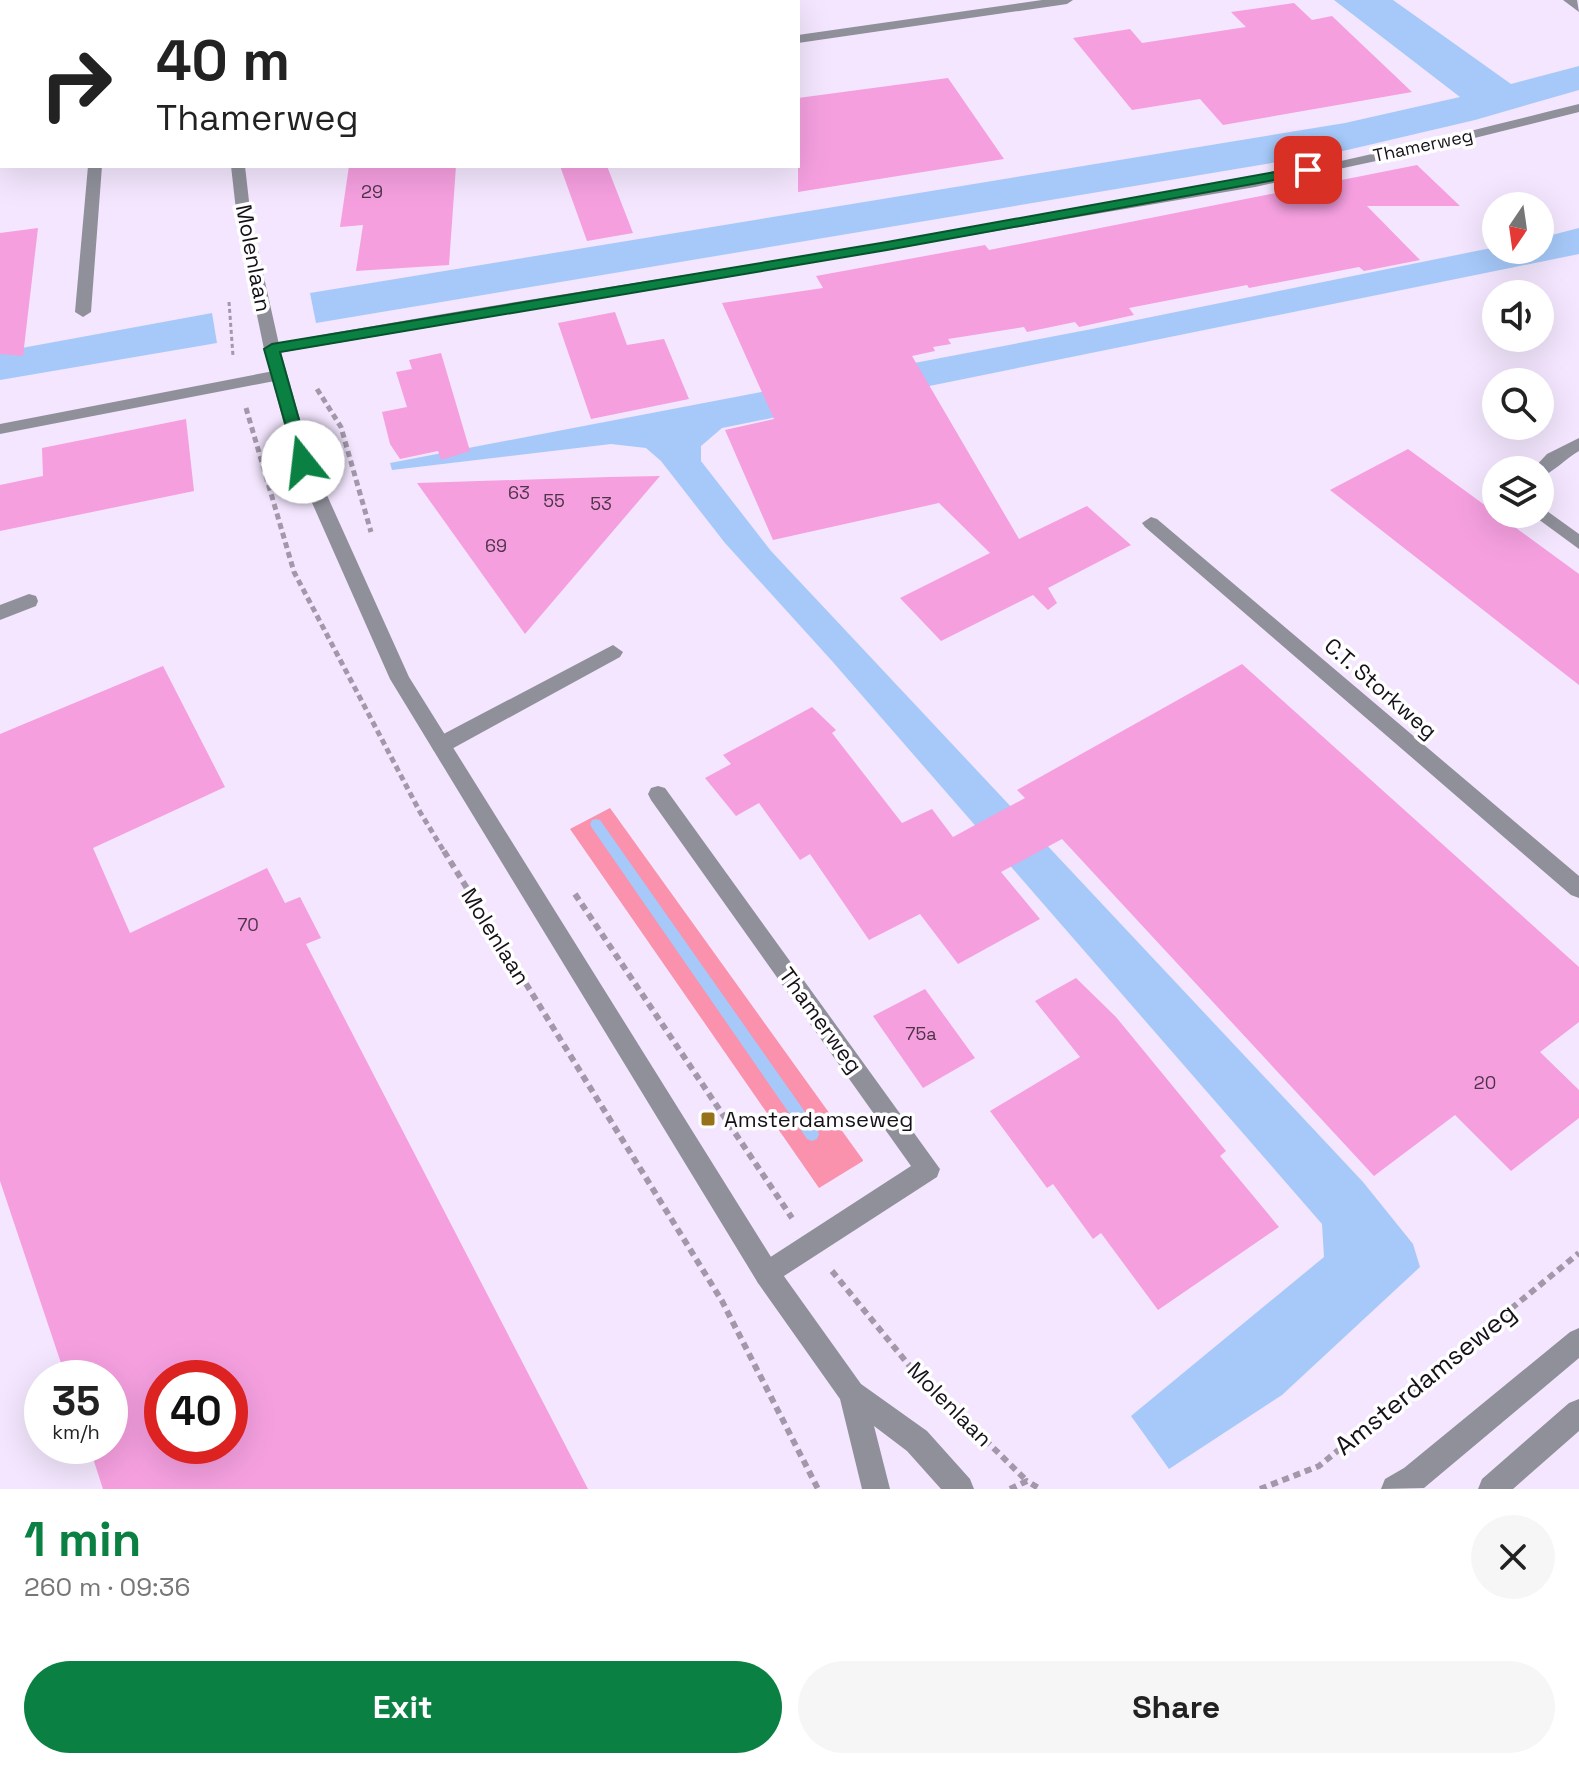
<!DOCTYPE html>
<meta charset="utf-8">
<style>
body{margin:0;font-family:"Space Grotesk",sans-serif;background:#f6f6f6;color:#222;height:100vh;display:flex;flex-direction:column;font-size:30px;white-space:nowrap}
*{box-sizing:border-box;margin:0}
p{font-size:26px;color:#767676}
.icon{flex:none;width:44px;height:44px;fill:none;stroke:currentColor;stroke-width:2;stroke-linecap:round;stroke-linejoin:round}
.map{position:relative;height:1489px;overflow:hidden}
.side{display:flex;flex-direction:column;background:#fff;flex:1}
.side>*{flex:none}
.banner{position:absolute;left:0px;top:0px;width:800px;height:168px;box-shadow:0 8px 32px #0002;background:#fff;color:#222;overflow:hidden}
.needle{width:52px;rotate:193deg}
.buttons{position:absolute;left:1482px;top:192px;display:grid;gap:16px}
.buttons a{display:grid;place-items:center;width:72px;height:72px;border-radius:50%;background:#fff;box-shadow:0 8px 32px #0002;font-size:40px}
.speed{position:absolute;left:24px;top:1360px;display:flex;gap:16px;font-size:40px;font-weight:700;text-align:center}
.speed>*{display:grid;place-content:center;width:104px;height:104px;border-radius:50%;background:#fff;box-shadow:0 8px 32px #0002;line-height:1}
.speed small{font-size:20px;font-weight:400}
.speed .limit{border:12px solid #d22;background:#fff;color:#111}
.pin{position:absolute;display:grid;place-items:center;width:68px;height:68px;color:#fff;margin:-34px;border-radius:16px;box-shadow:0 4px 12px #0006}
.me{position:absolute;width:88px;margin:-44px;rotate:344deg;stroke-linejoin:round;filter:drop-shadow(0 0 6px #0008)}
.turn{display:flex;align-items:center;gap:28px;height:168px;padding:0 24px;font-size:36px}
.turn .icon{width:104px;height:104px;stroke-width:2.5}
.turn b{display:block;font-size:56px;line-height:68px}
.round{display:grid;place-items:center;flex:none;width:84px;height:84px;border-radius:42px;background:#f6f6f6}
.headline{display:flex;align-items:center;justify-content:space-between;height:136px;padding:0 24px}
h1{font-size:48px;font-weight:700;line-height:60px;color:#0b8043}
.action{display:flex;gap:16px;margin-top:auto;padding:16px 24px}
.action a{flex:1;height:92px;border-radius:48px;background:#0b8043;color:#fff;font-size:32px;font-weight:700;line-height:92px;text-align:center}
.action a+a{background:#f6f6f6;color:#222}
.map>svg:first-child{display:block}
.forest{fill:#fa91ad}
.water{fill:#a6c9f9}
.lines{fill:none;stroke-linecap:round;stroke-linejoin:round}
.stream{fill:#a6c9f9;fill-rule:evenodd}
.building{fill:#f59fdf;fill-rule:evenodd}
.path-far2{stroke:#a298aa;stroke-width:3;stroke-dasharray:4 3;stroke-linecap:butt}
.path-far1{stroke:#a298aa;stroke-width:5;stroke-dasharray:6 4;stroke-linecap:butt}
.path{stroke:#a298aa;stroke-width:6;stroke-dasharray:7 5;stroke-linecap:butt}
.service{fill:#8f909a;fill-rule:evenodd}
.minor{fill:#8f909a;fill-rule:evenodd}
.tertiary{fill:#8f909a;fill-rule:evenodd}
.route{fill:#0b8043;stroke:#07532c;stroke-width:2}
.poi-dot{fill:#96721b;stroke:#fff;stroke-width:3}
.labels{text-anchor:middle;dominant-baseline:central;stroke-width:7;stroke-linejoin:round;paint-order:stroke}
.far-street-label{font-size:18px;fill:#161119;stroke:#fff}
.number-label{font-size:18px;fill:#4e344a}
.street-label{font-size:22px;fill:#161119;stroke:#fff}
.poi-label{font-size:22px;fill:#161119;stroke:#fff;text-anchor:start}
.near-street-label{font-size:26px;fill:#161119;stroke:#fff}
</style>
<div class="map">
<svg width="1579" height="1489" viewBox="0 0 1579 1489">
<rect width="100%" height="100%" fill="#f3e6fe"/>
<path class="forest" d="M 610,808 L 863,1160 L 863,1161 L 819,1188 L 570,829 Z"/>
<path class="water" d="M 1334,0 L 1393,0 L 1511,84 L 1579,66 L 1579,90 L 1475,120 L 1343,151 L 316,323 L 310,293 L 1345,123 L 1460,97 Z
M 1579,228 L 1579,254 L 722,428 L 701,446 L 701,461 L 771,551 L 1363,1182 L 1413,1244 L 1420,1267 L 1282,1395 L 1169,1469 L 1131,1416 L 1324,1257 L 1322,1224 L 832,661 L 725,543 L 661,461 L 646,448 L 611,444 L 392,470 L 390,463 L 1092,329 L 1496,247 L 1496,250 L 1540,250 L 1540,238 Z
M 212,313 L 217,343 L 0,380 L 0,352 Z"/>
<g class="lines">
<path class="stream" d="M 596,819 L 600,820 L 817,1129 L 819,1134 L 817,1139 L 812,1141 L 807,1139 L 592,828 L 590,824 L 592,820 Z"/>
</g>
<path class="building" d="M 1294,3 L 1312,20 L 1332,16 L 1412,92 L 1223,125 L 1200,99 L 1132,110 L 1073,38 L 1130,29 L 1142,43 L 1246,27 L 1231,12 Z
M 948,78 L 1004,159 L 798,192 L 798,98 Z
M 1417,165 L 1460,206 L 1367,206 L 1420,260 L 1364,271 L 1359,267 L 1249,288 L 1247,285 L 1129,308 L 1134,315 L 1079,327 L 1075,322 L 1027,332 L 1024,327 L 948,339 L 951,344 L 933,347 L 935,351 L 912,356 L 1019,539 L 1087,506 L 1131,545 L 1048,588 L 1057,603 L 1048,610 L 1033,595 L 941,641 L 900,598 L 990,553 L 939,503 L 773,540 L 725,430 L 774,419 L 722,303 L 823,288 L 816,276 L 985,245 L 989,250 Z
M 349,166 L 456,166 L 449,265 L 356,271 L 363,225 L 340,227 Z
M 560,166 L 607,166 L 633,233 L 587,241 Z
M 38,228 L 23,356 L 0,354 L 0,233 Z
M 615,312 L 627,345 L 664,339 L 689,399 L 591,419 L 558,323 Z
M 441,353 L 470,451 L 441,460 L 438,451 L 400,459 L 390,444 L 382,412 L 407,407 L 396,372 L 412,369 L 409,360 Z
M 186,419 L 194,491 L 0,531 L 0,485 L 43,476 L 42,448 Z
M 1408,449 L 1579,574 L 1579,685 L 1330,490 Z
M 660,476 L 525,634 L 417,483 L 609,477 Z
M 1242,664 L 1579,967 L 1579,1022 L 1540,1052 L 1579,1090 L 1579,1118 L 1511,1171 L 1455,1115 L 1374,1176 L 1062,839 L 1001,872 L 1040,919 L 958,964 L 920,914 L 869,940 L 810,854 L 800,860 L 759,803 L 736,816 L 705,778 L 731,764 L 723,755 L 812,707 L 836,730 L 832,733 L 902,823 L 932,809 L 953,837 L 1025,798 L 1017,790 Z
M 163,666 L 225,787 L 93,848 L 130,933 L 267,868 L 285,903 L 300,897 L 321,938 L 306,944 L 588,1489 L 103,1489 L 89,1446 L 110,1446 L 110,1378 L 66,1378 L 0,1181 L 0,734 ZM 162,1378 L 230,1378 L 230,1446 L 162,1446 Z
M 1076,978 L 1116,1017 L 1226,1151 L 1220,1156 L 1279,1227 L 1158,1310 L 1101,1233 L 1093,1239 L 1053,1184 L 1047,1188 L 990,1111 L 1080,1057 L 1035,1001 Z
M 925,989 L 975,1058 L 923,1088 L 873,1016 Z"/>
<g class="lines">
<path class="path-far2" d="M 229,302 L 233,356"/>
<path class="path-far1" d="M 317,389 L 341,427 L 371,532
M 246,408 L 294,572 L 420,812 L 445,853"/>
<path class="path" d="M 444,851 L 722,1301 L 818,1489
M 575,894 L 792,1218
M 832,1271 L 908,1364 L 1027,1481
M 1010,1489 L 1027,1481 L 1040,1489
M 1260,1489 L 1319,1466 L 1579,1253"/>
<path class="service" d="M 1563,0 L 1577,0 L 1579,12 Z
M 0,158 L 2,158 L 3,166 L 0,166 Z
M 88,166 L 102,166 L 91,312 L 83,317 L 75,312 Z
M 279,370 L 287,375 L 285,379 L 0,434 L 0,424 Z
M 1579,438 L 1579,451 C 1566,458 1553,473 1540,477 L 1540,470 L 1532,470 L 1547,454 Z
M 1540,506 L 1579,534 L 1579,549 L 1534,516 L 1532,514 L 1540,514 Z
M 29,594 L 36,596 L 38,601 L 36,606 L 0,620 L 0,605 Z
M 613,645 L 623,652 L 620,657 L 448,751 L 434,751 L 431,745 L 434,739 Z"/>
<path class="minor" d="M 1042,0 L 1073,0 L 1067,4 L 798,43 L 798,35 Z
M 1579,104 L 1579,112 L 1418,152 L 1255,187 L 272,354 L 264,349 L 272,344 C 598,284 928,242 1253,179 C 1363,158 1471,131 1579,104 Z
M 1151,517 L 1157,519 L 1579,876 L 1579,898 L 1571,895 L 1145,527 L 1142,523 Z
M 658,786 L 665,788 L 940,1169 L 937,1177 L 767,1287 L 758,1283 L 754,1274 L 758,1265 L 911,1166 L 651,800 L 648,794 L 651,788 Z"/>
<path class="tertiary" d="M 231,166 L 245,166 L 251,219 L 280,349 L 312,462 L 409,677 L 776,1265 L 861,1384 L 927,1431 L 970,1479 L 974,1489 L 941,1489 L 907,1451 L 874,1426 L 890,1489 L 862,1489 L 840,1399 L 758,1283 L 390,679 L 294,462 L 264,349 L 237,219 Z
M 1579,1328 L 1579,1358 L 1424,1488 L 1381,1489 L 1385,1479 L 1404,1468 L 1570,1332 Z
M 1579,1399 L 1579,1431 L 1513,1489 L 1478,1489 L 1482,1479 L 1569,1403 Z"/>
</g>
<path class="route" d="M 1308,166 L 1313,167 L 1313,173 L 887,250 L 280,352 L 311,462 L 303,467 L 296,462 L 264,349 L 272,344 L 887,242 Z"/>
<rect class="poi-dot" x="700" y="1111" width="16" height="16" rx="4"/>
<g class="labels">
<g class="far-street-label">
<text transform="translate(1423 145) rotate(-12)">Thamerweg</text>
</g>
<g class="number-label">
<text x="372" y="191">29</text>
<text x="519" y="492">63</text>
<text x="554" y="500">55</text>
<text x="601" y="503">53</text>
<text x="496" y="545">69</text>
<text x="248" y="924">70</text>
<text x="921" y="1033">75a</text>
<text x="1485" y="1082">20</text>
</g>
<g class="street-label">
<text transform="translate(254 258) rotate(79)">Molenlaan</text>
<text transform="translate(1381 688) rotate(41)">C.T. Storkweg</text>
<text transform="translate(496 936) rotate(58)">Molenlaan</text>
<text transform="translate(821 1020) rotate(54)">Thamerweg</text>
<text transform="translate(950 1404) rotate(45)">Molenlaan</text>
</g>
<g class="poi-label">
<text x="724" y="1119">Amsterdamseweg</text>
</g>
<g class="near-street-label">
<text transform="translate(1425 1379) rotate(-39)">Amsterdamseweg</text>
</g>
</g>
</svg>
<div class="buttons">
<a><svg class="needle" viewBox="-14 -14 28 28"><path d="M0-13l5 13h-10z" fill="#e53935"/><path d="M0 13l5-13h-10z" fill="#767676"/></svg></a>
<a><svg class="icon" aria-label="sound" viewBox="0 0 24 24"><path d="M4 9h4l5-4v14l-5-4H4zM17 9q2 3 0 6"/></svg></a>
<a><svg class="icon" aria-label="search" viewBox="0 0 24 24"><circle cx="10" cy="10" r="6"/><path d="M15 15l6 6"/></svg></a>
<a><svg class="icon" aria-label="layers" viewBox="0 0 24 24"><path d="M12 4l9 5-9 5-9-5zM3 14l9 5 9-5"/></svg></a>
</div>
<div class="speed"><div>35<small>km/h</small></div><div class="limit">40</div></div>
<div class="pin" style="left:1308px;top:170px;background:#d93025"><svg class="icon" aria-label="arrive" viewBox="0 0 24 24"><path d="M6 21V4h12l-3 4 3 4H6"/></svg></div>
<svg class="me" style="left:303px;top:462px" viewBox="-20 -20 40 40"><circle r="19" fill="#fff"/><path d="M0-13L10 11 0 6-10 11z" fill="#0b8043"/></svg>
<div class="banner">
<div class="turn"><svg class="icon" aria-label="right" viewBox="0 0 24 24"><path d="M7 20v-9h11M14 6l5 5-5 5"/></svg><div><b>40 m</b>Thamerweg</div></div>
</div>
</div>
<section class="side">
<div class="headline"><div><h1>1 min</h1><p>260 m · 09:36</p></div><a class="round"><svg class="icon" aria-label="close" viewBox="0 0 24 24"><path d="M6 6l12 12M18 6L6 18"/></svg></a></div>
<div class="action"><a>Exit</a><a>Share</a></div>
</section>
